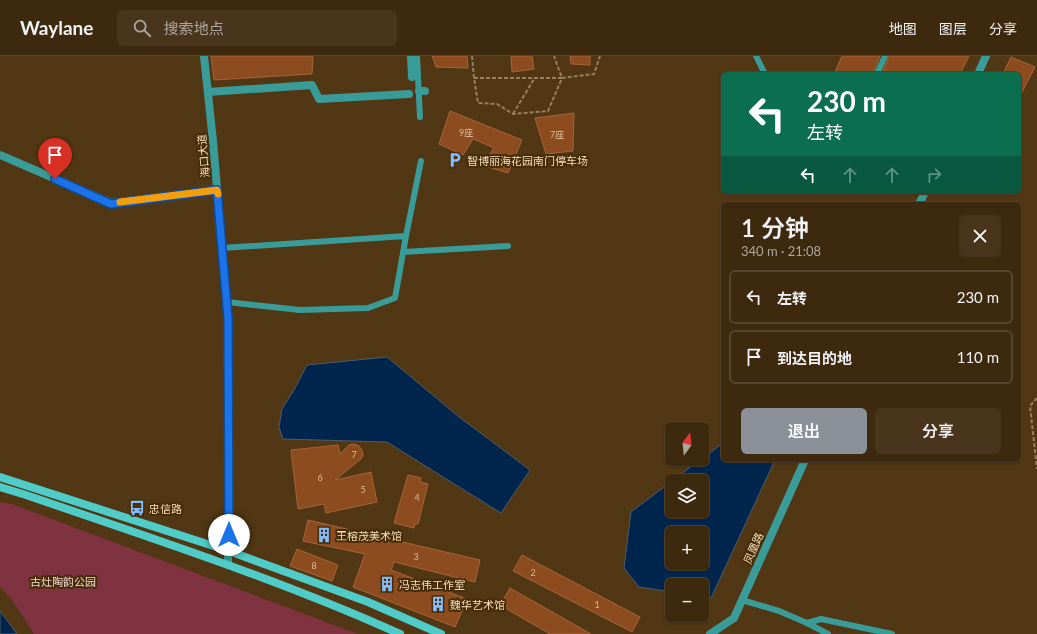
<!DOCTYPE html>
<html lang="zh">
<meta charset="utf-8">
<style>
body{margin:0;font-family:Lato,"Noto Sans SC",sans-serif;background:#48351c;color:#f1f3f6;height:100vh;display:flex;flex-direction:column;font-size:15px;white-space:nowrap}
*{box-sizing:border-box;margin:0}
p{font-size:13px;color:#ada69e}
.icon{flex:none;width:22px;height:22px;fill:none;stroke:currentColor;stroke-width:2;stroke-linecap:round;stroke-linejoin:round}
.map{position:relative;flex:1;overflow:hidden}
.panel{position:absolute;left:721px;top:146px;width:300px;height:260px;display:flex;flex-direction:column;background:#3d290e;border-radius:6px;box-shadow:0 1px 3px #0004,0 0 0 1px #56452e}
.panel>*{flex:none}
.top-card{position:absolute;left:721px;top:16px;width:300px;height:122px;border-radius:6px;box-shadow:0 1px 3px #0004,0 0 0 1px #56452e;background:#0b6e4f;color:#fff;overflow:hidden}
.needle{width:26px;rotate:15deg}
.controls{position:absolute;left:665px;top:366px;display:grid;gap:8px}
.controls a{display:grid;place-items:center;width:44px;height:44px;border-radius:6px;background:#3d290e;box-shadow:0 1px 3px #0004,0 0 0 1px #56452e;font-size:20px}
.pin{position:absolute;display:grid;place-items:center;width:34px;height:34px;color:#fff;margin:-41px -17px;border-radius:50% 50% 50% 0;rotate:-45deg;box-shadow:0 0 4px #0007}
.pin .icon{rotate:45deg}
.me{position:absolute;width:44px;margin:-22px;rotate:0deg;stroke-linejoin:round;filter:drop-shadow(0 0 3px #0008)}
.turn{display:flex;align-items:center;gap:14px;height:84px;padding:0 20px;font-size:18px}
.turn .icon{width:52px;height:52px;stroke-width:2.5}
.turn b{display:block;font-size:28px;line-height:34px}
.lanes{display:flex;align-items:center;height:38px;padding:0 20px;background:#0003;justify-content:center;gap:20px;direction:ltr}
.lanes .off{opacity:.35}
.round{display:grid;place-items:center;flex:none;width:42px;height:42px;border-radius:6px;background:#48351c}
.head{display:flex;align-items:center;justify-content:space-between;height:68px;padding:0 20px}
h1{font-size:24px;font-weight:600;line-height:30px}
.primary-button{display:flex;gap:8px;margin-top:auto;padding:8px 20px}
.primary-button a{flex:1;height:46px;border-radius:6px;background:#8c9099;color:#fff;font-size:16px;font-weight:600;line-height:46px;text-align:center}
.primary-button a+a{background:#48351c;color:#f1f3f6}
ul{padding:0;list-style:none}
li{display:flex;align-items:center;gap:12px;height:54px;margin:0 8px 6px;padding:0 12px;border:2px solid #56452e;border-radius:6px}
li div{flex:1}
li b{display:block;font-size:15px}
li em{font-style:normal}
header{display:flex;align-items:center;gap:24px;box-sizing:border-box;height:56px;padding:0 20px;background:#3d290e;border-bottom:1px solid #56452e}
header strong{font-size:19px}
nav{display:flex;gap:22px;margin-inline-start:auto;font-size:14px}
.search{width:280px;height:36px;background:#48351c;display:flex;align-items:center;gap:10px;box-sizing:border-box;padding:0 14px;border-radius:6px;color:#ada69e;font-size:15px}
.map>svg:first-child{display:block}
.green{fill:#7f323f}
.water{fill:#00254c;stroke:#4b5c6e;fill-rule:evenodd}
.building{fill:#8c4c1f;stroke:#a76539}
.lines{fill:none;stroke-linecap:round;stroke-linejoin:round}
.path{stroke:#997f5c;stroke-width:2;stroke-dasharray:4 2;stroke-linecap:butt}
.service{stroke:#3a9c99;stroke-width:6}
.minor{stroke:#3a9c99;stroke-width:8}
.tertiary{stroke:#3a9c99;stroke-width:8}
.secondary{stroke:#50ccc8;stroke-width:8}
.route-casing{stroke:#114b97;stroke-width:10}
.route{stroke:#1a73e8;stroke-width:7}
.slow{stroke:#f59e0b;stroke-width:7}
.labels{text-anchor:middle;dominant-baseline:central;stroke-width:4;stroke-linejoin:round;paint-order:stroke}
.number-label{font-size:9px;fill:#deba96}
.street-label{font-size:11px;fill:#f9debe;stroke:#462d07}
.poi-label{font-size:11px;fill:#f9debe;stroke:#462d07;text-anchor:start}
.park-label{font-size:11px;fill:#f3d5d7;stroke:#462d07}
</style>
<header>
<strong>Waylane</strong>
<div class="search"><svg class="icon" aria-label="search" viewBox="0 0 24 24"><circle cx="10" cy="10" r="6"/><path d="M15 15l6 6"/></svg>搜索地点</div>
<nav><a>地图</a><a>图层</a><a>分享</a></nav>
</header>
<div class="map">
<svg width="1037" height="578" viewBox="0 0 1037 578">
<rect width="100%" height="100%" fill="#513713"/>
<path class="green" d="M 0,446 L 12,448 L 358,578 L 34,578 L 12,544 L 0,531 Z"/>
<path class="water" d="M 387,301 L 459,361 L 530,414 L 501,457 L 387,386 L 283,383 L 279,371 L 282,353 L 294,334 L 307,309 Z
M 723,387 L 723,404 L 775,404 L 711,542 L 702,541 L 702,529 L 672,529 L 672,536 L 639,531 L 624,512 L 631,456 L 672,425 L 672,455 L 702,455 L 702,425 L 672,425 ZM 672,477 L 702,477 L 702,507 L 672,507 Z
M 0,555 L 17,578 L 0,578 Z"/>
<path class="building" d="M 211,0 L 313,0 L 312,18 L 214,24 Z
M 432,0 L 467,0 L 468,12 L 436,11 Z
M 511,0 L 532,0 L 534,13 L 512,16 Z
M 570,0 L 590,0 L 590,9 L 571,8 Z
M 842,0 L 880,0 L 873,18 L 834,18 Z
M 889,0 L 969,0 L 960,18 L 882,18 Z
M 1011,1 L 1035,11 L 1019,42 L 1019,18 L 1003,18 Z
M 450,55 L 522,84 L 508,117 L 482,109 L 494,92 L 485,88 L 473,83 L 463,99 L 439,88 Z
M 574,57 L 573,95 L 546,98 L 535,62 Z
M 354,388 L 359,390 L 362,394 L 363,399 L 361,403 L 335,424 L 371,416 L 377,446 L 326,457 L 324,448 L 298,453 L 291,394 L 338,389 L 340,398 L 349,389 Z
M 408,419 L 421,422 L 420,426 L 428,428 L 418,468 L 415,468 L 414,472 L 394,467 Z
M 308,464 L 480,504 L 475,526 L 394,506 L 391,514 L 467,543 L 455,571 L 353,531 L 365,498 L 303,485 Z
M 297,493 L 338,509 L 332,525 L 290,510 Z
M 522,499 L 640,561 L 632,576 L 513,515 Z
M 510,532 L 591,578 L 550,578 L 500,549 Z"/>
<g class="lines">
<path class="path" d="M 472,0 L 474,22 L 478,47 L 497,48 L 513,58 L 548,55 L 562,22 L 594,18 L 600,0
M 474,22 L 562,22 L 554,0
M 513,58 L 534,23
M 1037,342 L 1030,350 L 1037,413"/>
<path class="service" d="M 417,0 L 420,61
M 756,0 L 765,18
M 877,18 L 885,0
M 406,180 L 421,105
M 222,192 L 406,180 L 395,242 L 368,252 L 300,254 L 227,246
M 403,196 L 508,190
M 742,544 L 779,555 L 807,567 L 828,578
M 807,567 L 821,563 L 892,578"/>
<path class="minor" d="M 204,0 L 213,85 L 228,262 L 228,509
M 411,0 L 412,21
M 419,35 L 425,35
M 208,36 L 312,29 L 319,43 L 409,38
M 0,99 L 111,147 L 217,134"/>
<path class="tertiary" d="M 978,18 L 986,0
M 919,148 L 925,136
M 710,578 L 734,562 L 805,404"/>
<path class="secondary" d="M 0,421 L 229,495 L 368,546 L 441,578
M 0,431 L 26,439 C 151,482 278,523 400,578"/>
</g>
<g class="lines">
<defs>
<path id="route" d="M 55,123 L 111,148 L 217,134 L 228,262 L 229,479"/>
</defs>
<use href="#route" class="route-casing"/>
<use href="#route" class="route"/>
<path class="slow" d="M 120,146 L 217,134 L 218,138"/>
</g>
<defs>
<symbol id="parking-bare" viewBox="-9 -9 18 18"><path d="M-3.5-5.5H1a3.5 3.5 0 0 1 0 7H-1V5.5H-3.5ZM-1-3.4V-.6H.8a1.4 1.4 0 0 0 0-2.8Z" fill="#84bcfb" stroke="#462d07" stroke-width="2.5" paint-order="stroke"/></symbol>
<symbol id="bus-bare" viewBox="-9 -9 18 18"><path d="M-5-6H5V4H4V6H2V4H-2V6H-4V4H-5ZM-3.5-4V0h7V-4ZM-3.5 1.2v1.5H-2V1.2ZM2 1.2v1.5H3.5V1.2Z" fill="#84bcfb" stroke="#462d07" stroke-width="2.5" paint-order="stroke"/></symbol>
<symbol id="building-bare" viewBox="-9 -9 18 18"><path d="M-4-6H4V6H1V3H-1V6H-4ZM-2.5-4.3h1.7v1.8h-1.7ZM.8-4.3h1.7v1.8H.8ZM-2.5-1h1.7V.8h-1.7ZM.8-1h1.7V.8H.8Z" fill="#84bcfb" stroke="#462d07" stroke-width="2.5" paint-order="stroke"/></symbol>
</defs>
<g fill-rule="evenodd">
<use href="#parking-bare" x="444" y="93" width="22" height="22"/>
<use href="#bus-bare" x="126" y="441" width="22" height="22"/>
<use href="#building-bare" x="313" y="468" width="22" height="22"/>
<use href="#building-bare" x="376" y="517" width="22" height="22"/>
<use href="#building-bare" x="427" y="537" width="22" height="22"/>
</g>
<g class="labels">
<g class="number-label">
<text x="466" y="76">9座</text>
<text x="557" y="78">7座</text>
<text x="354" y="398">7</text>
<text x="320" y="421">6</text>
<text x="363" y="433">5</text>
<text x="417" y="441">4</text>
<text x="416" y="500">3</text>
<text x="314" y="509">8</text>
<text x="533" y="516">2</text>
<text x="597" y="548">1</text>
</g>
<g class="street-label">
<text transform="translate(203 100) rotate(-95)">海口大道</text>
<text transform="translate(753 492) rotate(-66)">凤凰路</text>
</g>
<g class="poi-label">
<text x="467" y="104">智博丽海花园南门停车场</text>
<text x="149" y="452">忠信路</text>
<text x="336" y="479">王榕茂美术馆</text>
<text x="399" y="528">冯志伟工作室</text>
<text x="450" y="548">魏华艺术馆</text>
</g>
<g class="park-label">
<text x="63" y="525">古灶陶韵公园</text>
</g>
</g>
</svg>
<div class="controls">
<a><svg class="needle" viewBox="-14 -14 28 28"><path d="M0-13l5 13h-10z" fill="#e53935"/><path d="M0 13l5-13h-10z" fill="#ada69e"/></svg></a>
<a><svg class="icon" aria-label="layers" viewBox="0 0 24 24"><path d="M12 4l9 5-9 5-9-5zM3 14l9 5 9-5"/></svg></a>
<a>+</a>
<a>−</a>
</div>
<div class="pin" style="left:55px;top:123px;background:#d93025"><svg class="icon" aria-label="arrive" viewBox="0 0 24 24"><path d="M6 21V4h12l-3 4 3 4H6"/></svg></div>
<svg class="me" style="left:229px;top:479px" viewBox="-20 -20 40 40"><circle r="19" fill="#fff"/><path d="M0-13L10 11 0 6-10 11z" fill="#1a73e8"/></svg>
<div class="top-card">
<div class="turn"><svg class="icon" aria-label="left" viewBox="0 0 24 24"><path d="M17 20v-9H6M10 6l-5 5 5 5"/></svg><div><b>230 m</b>左转</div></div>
<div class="lanes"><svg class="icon" aria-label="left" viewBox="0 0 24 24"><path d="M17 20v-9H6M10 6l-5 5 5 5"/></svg><svg class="icon off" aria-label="ahead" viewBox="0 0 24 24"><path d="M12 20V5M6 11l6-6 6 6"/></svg><svg class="icon off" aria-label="ahead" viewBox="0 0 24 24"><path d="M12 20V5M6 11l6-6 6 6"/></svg><svg class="icon off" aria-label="right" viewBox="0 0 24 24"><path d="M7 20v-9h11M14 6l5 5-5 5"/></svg></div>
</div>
<section class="panel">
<div class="head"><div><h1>1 分钟</h1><p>340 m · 21:08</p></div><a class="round"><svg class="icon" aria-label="close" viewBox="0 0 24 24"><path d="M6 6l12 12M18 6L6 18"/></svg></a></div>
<ul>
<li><svg class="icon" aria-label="left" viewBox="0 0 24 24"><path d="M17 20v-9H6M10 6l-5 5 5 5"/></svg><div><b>左转</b></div><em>230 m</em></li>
<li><svg class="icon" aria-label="arrive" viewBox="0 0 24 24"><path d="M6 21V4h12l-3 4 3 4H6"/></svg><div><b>到达目的地</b></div><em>110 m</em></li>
</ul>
<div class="primary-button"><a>退出</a><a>分享</a></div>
</section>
</div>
